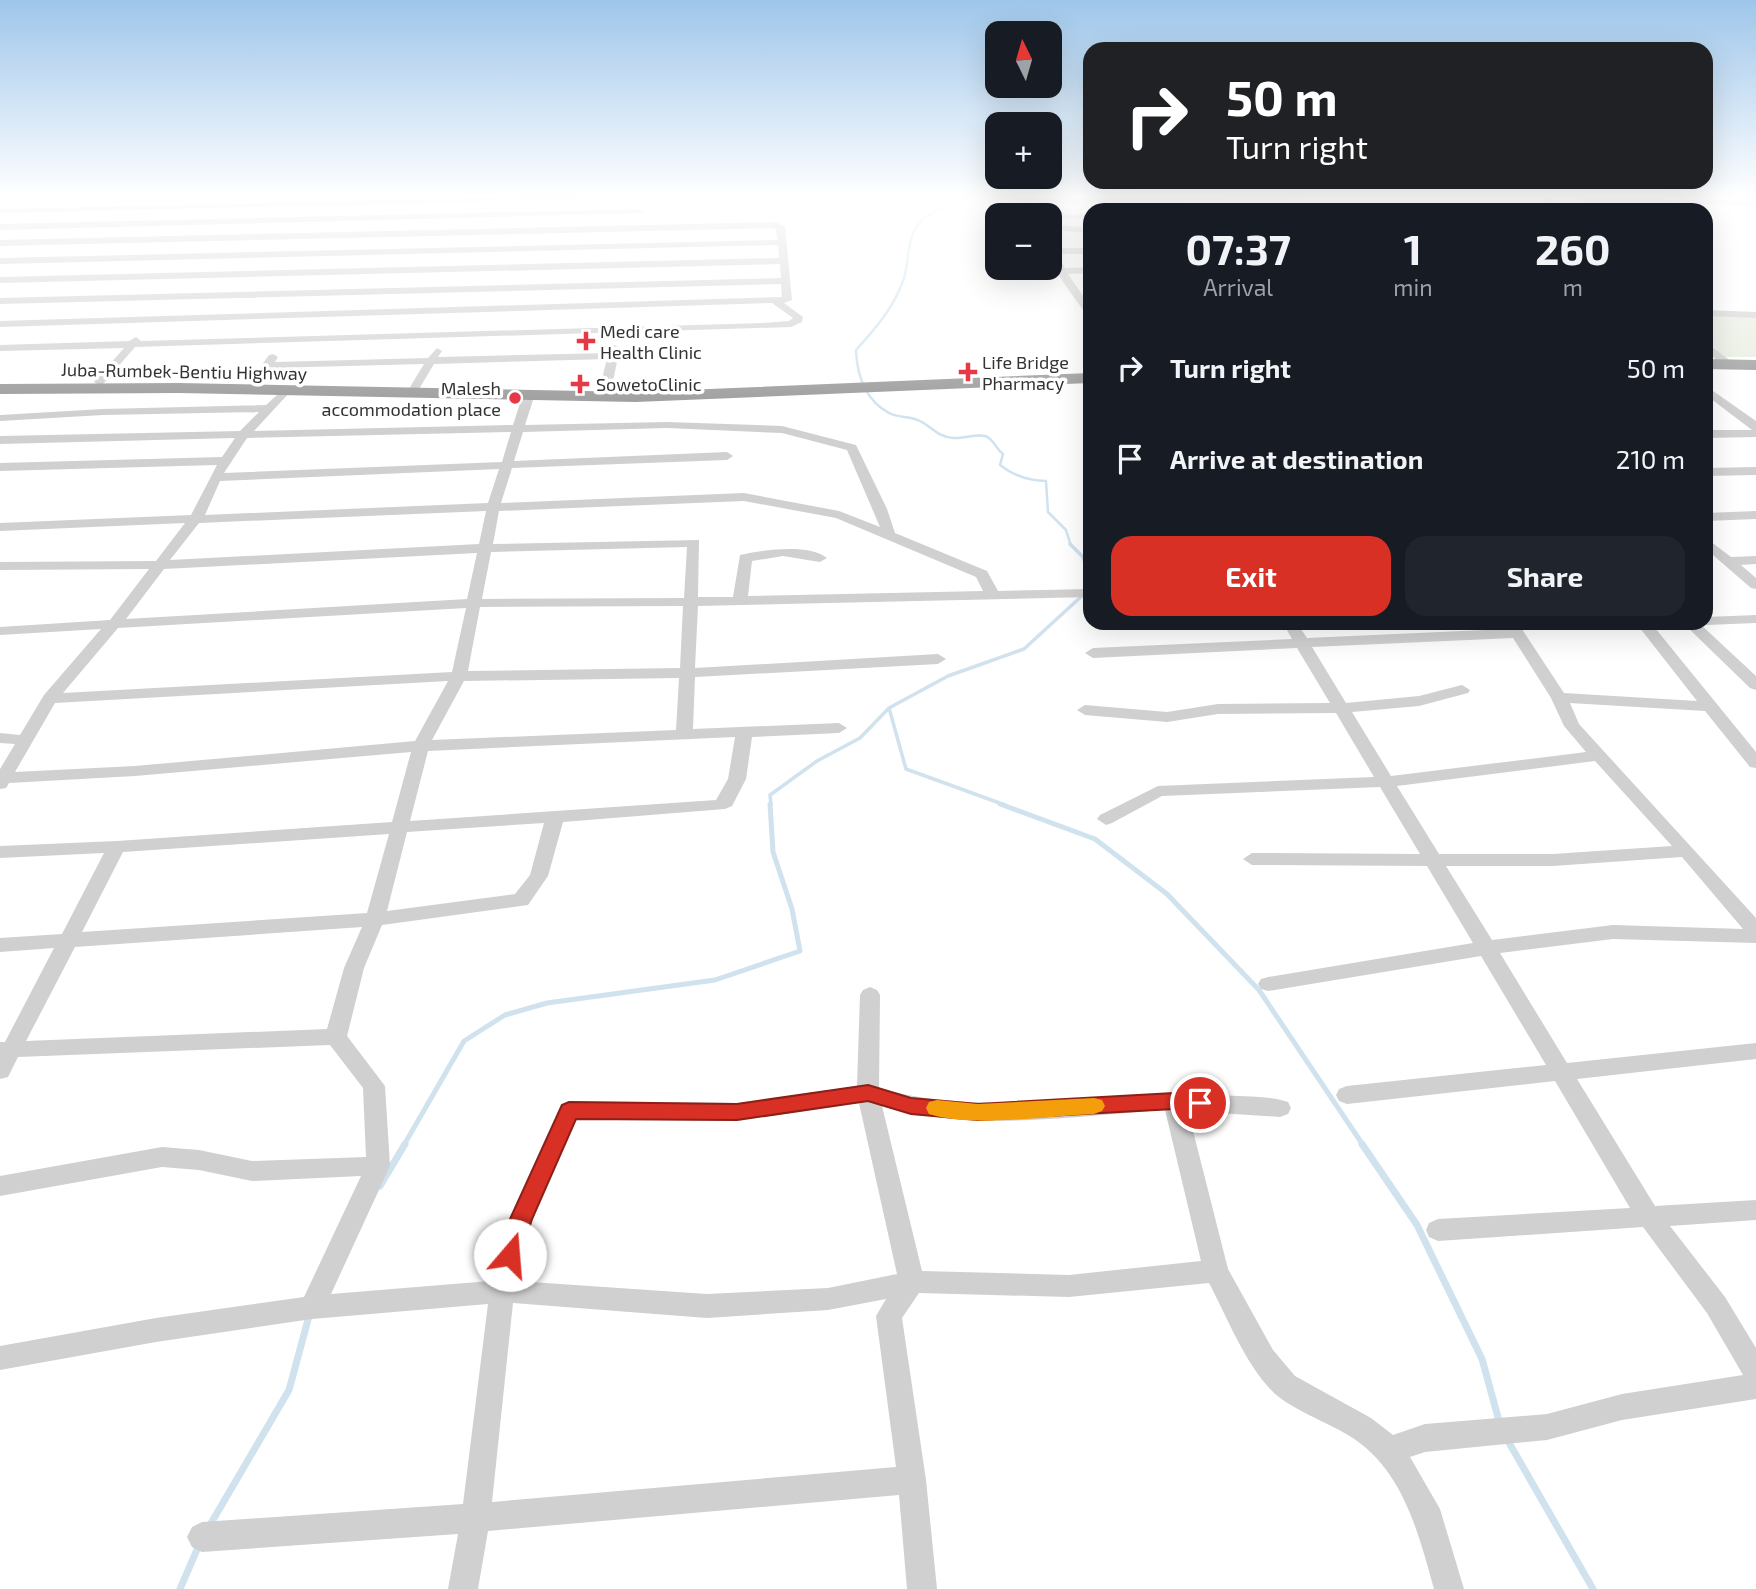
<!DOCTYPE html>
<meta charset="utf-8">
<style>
body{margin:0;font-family:"Exo 2",sans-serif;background:#20242c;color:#f1f3f6;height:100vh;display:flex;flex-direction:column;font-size:26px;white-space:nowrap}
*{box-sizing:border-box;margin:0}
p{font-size:23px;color:#9ea1a6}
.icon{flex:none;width:38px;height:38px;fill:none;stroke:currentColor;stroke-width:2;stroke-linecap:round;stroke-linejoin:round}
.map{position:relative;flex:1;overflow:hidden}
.panel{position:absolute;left:1083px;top:203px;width:630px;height:427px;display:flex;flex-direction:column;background:#171b24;border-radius:21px;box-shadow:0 7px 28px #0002}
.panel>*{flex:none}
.banner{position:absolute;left:1083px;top:42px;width:630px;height:147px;border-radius:21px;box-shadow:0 7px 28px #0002;background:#202124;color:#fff;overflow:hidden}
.needle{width:46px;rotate:355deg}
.buttons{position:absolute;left:985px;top:21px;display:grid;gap:14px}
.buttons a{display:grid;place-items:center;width:77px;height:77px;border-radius:14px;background:#171b24;box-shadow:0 7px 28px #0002;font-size:35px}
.pin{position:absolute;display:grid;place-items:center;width:60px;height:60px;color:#fff;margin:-30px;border:4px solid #fff;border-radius:50%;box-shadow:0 2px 7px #0007}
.me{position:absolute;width:77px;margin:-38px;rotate:18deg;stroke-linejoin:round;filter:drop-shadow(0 0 5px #0008)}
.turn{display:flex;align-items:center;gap:24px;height:147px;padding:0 28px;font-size:32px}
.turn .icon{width:91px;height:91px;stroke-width:2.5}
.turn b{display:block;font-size:49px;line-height:60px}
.eta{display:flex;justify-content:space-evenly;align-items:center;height:119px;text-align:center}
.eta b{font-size:42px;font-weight:700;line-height:49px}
.action{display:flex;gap:14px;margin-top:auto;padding:14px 28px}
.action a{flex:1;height:80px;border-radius:21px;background:#d93025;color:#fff;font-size:28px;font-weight:700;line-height:80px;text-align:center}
.action a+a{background:#20242c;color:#f1f3f6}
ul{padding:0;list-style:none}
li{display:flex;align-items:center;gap:21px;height:91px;padding:0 28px}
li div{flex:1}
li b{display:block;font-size:26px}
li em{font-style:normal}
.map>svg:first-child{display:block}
.green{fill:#e6ecdf}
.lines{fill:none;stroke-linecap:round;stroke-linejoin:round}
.stream-far3{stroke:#cfe2ee;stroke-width:2.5}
.stream-far2{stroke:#cfe2ee;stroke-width:3.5}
.stream-far1{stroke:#cfe2ee;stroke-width:5}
.stream{stroke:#cfe2ee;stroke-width:7}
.minor{fill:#d0d0d0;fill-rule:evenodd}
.highway{fill:#9a9a9a;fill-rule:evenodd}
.route{fill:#d93025;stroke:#8d1f18;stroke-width:2}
.slow{fill:#f59e0b}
.poi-dot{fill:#e63946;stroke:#fff;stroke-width:2.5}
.labels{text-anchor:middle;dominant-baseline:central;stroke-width:7;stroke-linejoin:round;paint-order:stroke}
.far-poi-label{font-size:18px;fill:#333;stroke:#fff;text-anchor:start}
.far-street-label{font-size:18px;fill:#333;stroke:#fff}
</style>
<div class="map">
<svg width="1756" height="1589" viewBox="0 0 1756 1589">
<rect width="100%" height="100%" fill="#fff"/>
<path class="green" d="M 1706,314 L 1756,316 L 1756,357 L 1725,357 L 1706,340 Z"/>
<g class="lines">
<path class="stream-far3" d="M 969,194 C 953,205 930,209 918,225 C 907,239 909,261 904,278 C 895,306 876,328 856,350 C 857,375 865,400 889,413 C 898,418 911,416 920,421 C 932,427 938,437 953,438 C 963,439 975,434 985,436 C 993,438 996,449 1003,454 L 1000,465 C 1014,476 1028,481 1046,481 L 1048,512 L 1066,530 L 1071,546"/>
<path class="stream-far2" d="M 889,708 L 906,769 L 1005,805
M 771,805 L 770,795 L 817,761 L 860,738 L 889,708 L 948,676 L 1024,649 L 1084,594 L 1088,571 L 1083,557 L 1070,544"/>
<path class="stream-far1" d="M 1000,804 L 1095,839 L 1167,894 L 1259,990 L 1363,1145
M 404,1145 L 464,1041 L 505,1015 L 547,1003 L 715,980 L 800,951 L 792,909 L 773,852 L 770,804"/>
<path class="stream" d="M 1362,1144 L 1417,1225 L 1482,1359 L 1499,1421
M 380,1186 L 405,1144
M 1508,1441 L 1593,1589
M 210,1525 L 289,1390 L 309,1316
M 180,1589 L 199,1545"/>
<path class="minor" d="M 0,194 L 52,194 L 48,196 L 0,197 Z
M 635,194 L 649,196 L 645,198 L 0,213 L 0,209 Z
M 988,194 L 1051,199 L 1391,194 L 1387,196 L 1051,203 L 1026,202 Z
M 1538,194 L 1547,194 L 1564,210 L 1555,210 Z
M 1580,198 L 1756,201 L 1756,205 L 1583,202 Z
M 1508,204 L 1511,208 L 1358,210 L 1362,208 Z
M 641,209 L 644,213 L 0,230 L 0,224 Z
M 1090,214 L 1090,218 L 1050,219 L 1050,215 L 1047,215 Z
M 775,222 L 785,226 L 792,300 L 784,303 L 803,317 L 802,322 L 791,327 L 135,347 L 103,384 L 99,385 L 94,382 L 124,348 L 0,351 L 0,345 L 129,341 L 136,337 L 141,341 L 763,323 L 789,321 L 793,318 L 772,303 L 0,327 L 0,321 L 782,297 L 781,284 L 0,304 L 0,298 L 781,278 L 780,264 L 0,283 L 0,277 L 779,258 L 778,245 L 0,264 L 0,258 L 778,240 L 775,228 L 0,246 L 0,240 Z
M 1050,224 L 1090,228 L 1090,233 L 1050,230 Z
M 1050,245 L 1055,248 L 1090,248 L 1090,254 L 1057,254 L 1065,268 L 1090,267 L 1090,273 L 1068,274 L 1090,306 L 1090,316 L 1087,315 C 1073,295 1050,270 1050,245 Z
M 1706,310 L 1756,312 L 1756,318 L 1706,316 Z
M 1706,342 L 1732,362 L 1732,366 L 1724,366 L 1706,351 Z
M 615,345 L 620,348 L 611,390 L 605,393 L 599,390 L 607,359 L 434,364 L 419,389 L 415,390 L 410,387 L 424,364 L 270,368 L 258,384 L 249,382 L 269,355 L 273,354 L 278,357 L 275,362 L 428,358 L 437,348 L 442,351 L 438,357 L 609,353 L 611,346 Z
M 1706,386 L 1756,421 L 1756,437 L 1706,438 L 1706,430 L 1752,430 L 1706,395 Z
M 286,387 L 292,390 L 290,392 L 254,431 L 513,425 L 522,397 L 528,394 L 534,397 L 525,425 L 667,422 L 782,426 L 856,445 L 887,509 L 895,533 L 987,571 L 998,591 L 1090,589 L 1090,597 L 698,606 L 695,668 L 938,654 L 946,659 L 938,664 L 695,677 L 693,729 L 839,723 L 847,728 L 839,733 L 752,737 L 746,779 L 732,806 L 725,809 L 563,822 L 548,876 L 528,905 L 382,925 L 364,968 L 347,1036 L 385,1086 L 390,1166 L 331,1294 L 490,1281 L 509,1219 L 561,1104 L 569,1101 L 737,1103 L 857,1086 L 860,995 L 863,990 L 870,987 L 877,990 L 880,995 L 879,1088 C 989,1120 1107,1088 1219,1095 C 1241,1097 1267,1095 1288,1102 L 1291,1108 L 1288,1114 L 1280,1117 L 1188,1111 L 1228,1269 L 1273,1350 L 1295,1376 L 1371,1418 L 1393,1435 L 1425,1424 L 1547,1414 L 1622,1394 L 1743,1375 L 1707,1313 L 1643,1227 L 1438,1241 L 1429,1237 L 1426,1230 L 1429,1223 L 1438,1219 L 1630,1208 L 1555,1081 L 1347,1104 L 1339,1101 L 1336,1095 L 1339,1089 L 1347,1086 L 1546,1065 L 1481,956 L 1268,991 L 1261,989 L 1258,984 L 1261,979 L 1268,977 L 1473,943 L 1427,866 L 1252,865 L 1243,859 L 1252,853 L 1420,854 L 1380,787 L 1162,796 L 1112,823 L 1106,825 L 1097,819 L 1100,815 L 1158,786 L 1374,777 L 1336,713 L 1218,714 L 1167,722 L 1085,715 L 1077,710 L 1085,705 L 1167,712 L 1218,704 L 1330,703 L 1297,648 L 1093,658 L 1085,653 L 1093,648 L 1292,639 L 1283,623 L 1297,623 L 1307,638 L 1507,629 L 1504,623 L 1518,623 L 1564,693 L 1697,701 L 1636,623 L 1651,623 L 1756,752 L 1756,768 L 1750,767 L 1705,711 L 1570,703 L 1579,724 L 1756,918 L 1756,943 L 1613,939 L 1500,953 L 1567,1063 L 1756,1043 L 1756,1059 L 1577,1079 L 1655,1206 L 1756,1200 L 1756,1220 L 1670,1226 L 1725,1297 L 1756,1348 L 1756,1399 L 1622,1420 L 1547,1440 L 1425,1452 L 1410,1457 L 1440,1509 L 1464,1589 L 1434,1589 C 1418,1532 1403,1468 1348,1435 C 1328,1423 1290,1408 1274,1393 C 1245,1364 1228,1319 1209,1283 L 1069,1297 L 919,1293 L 902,1318 L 926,1480 L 937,1589 L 907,1589 L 899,1495 L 488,1531 L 478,1589 L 448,1589 L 458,1534 L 202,1552 L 192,1547 L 187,1537 L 192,1527 L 202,1522 L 463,1504 L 488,1304 L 312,1319 L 156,1342 L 0,1370 L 0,1346 L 156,1318 L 304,1297 L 361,1176 L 252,1181 L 199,1170 L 162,1167 L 0,1196 L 0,1176 L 162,1147 L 199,1150 L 252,1161 L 366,1157 L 363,1088 L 330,1045 L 18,1057 L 8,1077 L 0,1079 L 0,1042 L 5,1042 L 54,948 L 0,952 L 0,938 L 62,934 L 104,853 L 0,858 L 0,846 L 117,841 L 392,822 L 411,752 L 135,776 L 9,783 L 6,788 L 0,789 L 0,769 L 15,744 L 0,743 L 0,733 L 20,735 L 44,695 L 101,629 L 0,635 L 0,627 L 110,620 L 149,569 L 0,570 L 0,562 L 156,561 L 185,523 L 0,531 L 0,523 L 191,515 L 217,465 L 0,471 L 0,463 L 222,457 L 235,438 L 0,444 L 0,436 L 240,431 L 259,412 L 103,415 L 0,421 L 0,415 L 103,409 L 266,405 ZM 667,428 L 782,433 L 847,450 L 880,527 L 839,511 L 744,493 L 501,503 L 512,468 L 727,460 L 733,456 L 727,452 L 514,461 L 523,432 ZM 511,432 L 502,462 L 224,473 L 247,438 ZM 499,469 L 488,503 L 205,515 L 220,481 ZM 744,501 L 836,518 L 976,577 L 983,591 L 748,596 L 752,561 L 783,556 L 820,562 L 827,558 C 809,543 762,550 740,555 L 733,597 L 698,597 L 699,540 L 493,544 L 499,511 ZM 486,511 L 479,544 L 170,560 L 199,523 ZM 687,547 L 684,598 L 482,599 L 491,552 ZM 477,553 L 467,599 L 126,619 L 164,569 ZM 683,606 L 680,668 L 468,671 L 480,607 ZM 466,608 L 452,672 L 63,693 L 118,628 ZM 1513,638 L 1551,698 L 1564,726 L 1586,752 L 1391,776 L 1352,712 L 1419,706 L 1468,693 L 1470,690 L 1462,685 L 1419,696 L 1346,703 L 1312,647 ZM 679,678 L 676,730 L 432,740 L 464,681 ZM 448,681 L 415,741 L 135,766 L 15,772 L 55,703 ZM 735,737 L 728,779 L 716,800 L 410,821 L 428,751 ZM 1595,761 L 1672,846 L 1553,854 L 1439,854 L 1397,786 ZM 544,823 L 530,875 L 515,894 L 387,911 L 407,832 ZM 389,834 L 367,913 L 82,932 L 123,852 ZM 1682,857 L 1743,929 L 1613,925 L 1492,940 L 1446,866 L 1553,866 ZM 362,927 L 344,968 L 327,1029 L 26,1041 L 75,947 ZM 859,1103 L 897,1274 L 828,1288 L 707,1294 L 516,1281 L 533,1219 L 576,1119 L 737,1121 ZM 882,1106 C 970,1133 1074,1116 1165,1110 L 1201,1261 L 1069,1275 L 922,1271 ZM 886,1299 L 876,1316 L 896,1467 L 492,1502 L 513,1303 L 707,1318 L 828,1310 Z
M 1756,467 L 1756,475 L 1706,476 L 1706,468 Z
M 1756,511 L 1756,519 L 1706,521 L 1706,513 Z
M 1706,538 L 1731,557 L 1756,556 L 1756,564 L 1741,565 L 1756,578 L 1756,589 L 1751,588 L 1706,549 Z
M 1756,615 L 1756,623 L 1706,625 L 1700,623 L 1706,623 L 1706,617 Z
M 1683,623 L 1699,623 L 1756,676 L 1756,690 L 1750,688 Z"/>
<path class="highway" d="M 1706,359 L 1756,360 L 1756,370 L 1706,369 Z
M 1090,373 L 1090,383 L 636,402 L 179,393 L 0,394 L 0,384 L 179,383 L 636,392 Z"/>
</g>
<linearGradient id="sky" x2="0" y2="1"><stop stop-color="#9ec6ea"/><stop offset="0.47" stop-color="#fff"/><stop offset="1" stop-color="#fff" stop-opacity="0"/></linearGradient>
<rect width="1756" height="416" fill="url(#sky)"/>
<path class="route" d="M 868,1085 L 911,1098 L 978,1104 L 1174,1093 L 1208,1097 L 1211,1103 L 1208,1109 L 1200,1111 L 1174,1109 L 978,1120 L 911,1114 L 868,1101 L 737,1120 L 576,1119 L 532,1219 L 518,1262 L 510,1264 L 502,1262 L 499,1255 L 510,1219 L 562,1105 L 569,1102 L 737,1104 Z"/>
<path class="slow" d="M 1094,1098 L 1102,1100 L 1105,1106 L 1102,1111 L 1094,1114 C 1048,1116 973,1128 929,1114 L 926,1108 L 929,1102 L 937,1100 L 978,1104 Z"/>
<g class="poi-dot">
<path d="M582.5 330.5h7v7h7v7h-7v7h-7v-7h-7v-7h7z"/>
<path d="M964.5 361.5h7v7h7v7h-7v7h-7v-7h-7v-7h7z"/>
<path d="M576.5 373.5h7v7h7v7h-7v7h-7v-7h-7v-7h7z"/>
<circle cx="515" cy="398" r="7"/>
</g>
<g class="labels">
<g class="far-poi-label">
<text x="600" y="331">Medi care<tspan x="600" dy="21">Health Clinic</tspan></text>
<text x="982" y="362">Life Bridge<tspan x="982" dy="21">Pharmacy</tspan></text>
<text x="596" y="384">SowetoClinic</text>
<text x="501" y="388" text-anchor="end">Malesh<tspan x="501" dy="21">accommodation place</tspan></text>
</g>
<g class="far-street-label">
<text transform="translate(184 371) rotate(1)">Juba-Rumbek-Bentiu Highway</text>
</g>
</g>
</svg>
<div class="buttons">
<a><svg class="needle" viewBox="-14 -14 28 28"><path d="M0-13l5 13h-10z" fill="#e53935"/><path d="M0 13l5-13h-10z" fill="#9ea1a6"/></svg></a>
<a>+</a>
<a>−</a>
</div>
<div class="pin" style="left:1200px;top:1103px;background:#d93025"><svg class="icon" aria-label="arrive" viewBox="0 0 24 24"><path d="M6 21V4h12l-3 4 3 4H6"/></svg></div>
<svg class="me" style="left:510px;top:1255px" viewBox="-20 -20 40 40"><circle r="19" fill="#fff"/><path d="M0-13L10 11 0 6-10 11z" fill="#d93025"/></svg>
<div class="banner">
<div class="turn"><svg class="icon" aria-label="right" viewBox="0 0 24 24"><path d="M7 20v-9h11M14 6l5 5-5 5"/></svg><div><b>50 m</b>Turn right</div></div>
</div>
<section class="panel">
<div class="eta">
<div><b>07:37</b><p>Arrival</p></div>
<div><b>1</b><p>min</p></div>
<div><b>260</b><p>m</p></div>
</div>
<ul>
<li><svg class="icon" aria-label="right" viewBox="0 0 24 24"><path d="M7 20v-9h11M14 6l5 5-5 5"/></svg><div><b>Turn right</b></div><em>50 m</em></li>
<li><svg class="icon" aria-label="arrive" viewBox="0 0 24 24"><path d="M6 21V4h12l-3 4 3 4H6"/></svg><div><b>Arrive at destination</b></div><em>210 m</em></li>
</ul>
<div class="action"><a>Exit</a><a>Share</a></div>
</section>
</div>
